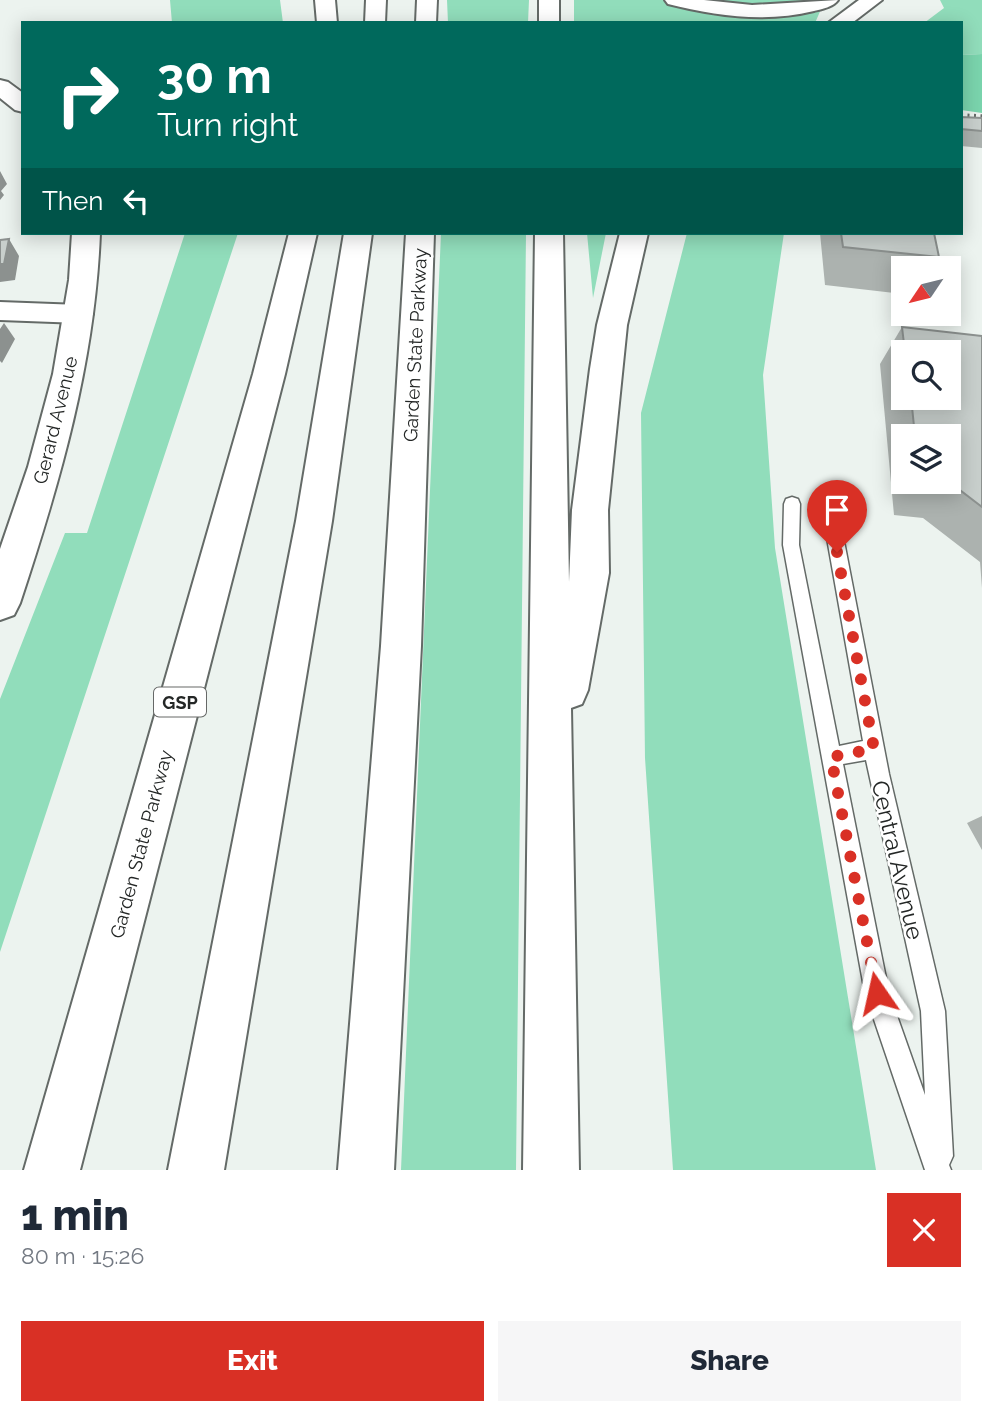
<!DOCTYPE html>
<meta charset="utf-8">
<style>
body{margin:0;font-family:Raleway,sans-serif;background:#f6f6f7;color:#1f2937;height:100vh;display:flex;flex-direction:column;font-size:26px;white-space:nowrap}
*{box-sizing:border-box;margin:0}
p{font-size:23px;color:#747a83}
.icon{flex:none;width:38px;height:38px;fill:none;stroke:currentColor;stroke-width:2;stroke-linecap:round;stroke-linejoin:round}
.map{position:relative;height:1170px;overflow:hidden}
.drawer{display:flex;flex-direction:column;background:#fff;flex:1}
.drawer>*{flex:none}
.hud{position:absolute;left:21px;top:21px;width:942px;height:214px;border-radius:0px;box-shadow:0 4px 18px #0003;background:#00695c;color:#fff;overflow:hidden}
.needle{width:46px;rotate:235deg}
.controls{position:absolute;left:891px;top:256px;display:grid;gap:14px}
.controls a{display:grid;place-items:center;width:70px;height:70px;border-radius:0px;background:#fff;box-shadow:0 4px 18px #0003;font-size:35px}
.pin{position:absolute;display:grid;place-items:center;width:60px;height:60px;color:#fff;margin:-72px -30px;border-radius:50% 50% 50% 0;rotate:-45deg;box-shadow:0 0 7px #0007}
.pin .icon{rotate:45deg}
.me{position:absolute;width:77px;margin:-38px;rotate:349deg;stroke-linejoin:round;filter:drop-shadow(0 0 5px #0008)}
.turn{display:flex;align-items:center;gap:24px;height:147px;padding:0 21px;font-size:32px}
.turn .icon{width:91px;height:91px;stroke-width:2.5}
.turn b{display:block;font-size:49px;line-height:60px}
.then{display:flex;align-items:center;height:66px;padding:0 21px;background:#0003;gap:14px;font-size:26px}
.round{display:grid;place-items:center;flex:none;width:74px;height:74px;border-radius:0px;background:#f6f6f7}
.summary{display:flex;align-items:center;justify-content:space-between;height:119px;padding:0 21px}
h1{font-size:42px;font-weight:800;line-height:52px}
.button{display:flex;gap:14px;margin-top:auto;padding:14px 21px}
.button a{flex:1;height:80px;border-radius:0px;background:#d93025;color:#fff;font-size:28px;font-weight:800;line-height:80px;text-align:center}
.button a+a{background:#f6f6f7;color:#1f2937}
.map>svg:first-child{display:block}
.green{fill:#91ddbb}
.forest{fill:#7ad4ad}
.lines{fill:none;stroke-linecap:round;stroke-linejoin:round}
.service-casing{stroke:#646a67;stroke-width:3}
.minor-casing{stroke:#646a67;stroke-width:4}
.tertiary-casing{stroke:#646a67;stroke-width:4}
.motorway-casing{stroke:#646a67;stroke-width:4}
.service{fill:#fff;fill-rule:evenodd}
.minor{fill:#fff;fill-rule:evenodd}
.tertiary{fill:#fff;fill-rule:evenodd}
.motorway{fill:#fff;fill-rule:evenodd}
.rail{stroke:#656a68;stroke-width:3.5;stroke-dasharray:2 4.5;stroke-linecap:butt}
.wall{fill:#acb2af;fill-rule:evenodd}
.shaded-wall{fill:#8c918f}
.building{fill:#c8cfcc;stroke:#8c918f;stroke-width:2}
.route{stroke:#d93025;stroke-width:12;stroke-dasharray:0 21.6}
.labels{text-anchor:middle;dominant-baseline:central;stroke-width:5;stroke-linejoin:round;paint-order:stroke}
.shield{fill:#fff;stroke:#666867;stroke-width:2}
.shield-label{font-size:18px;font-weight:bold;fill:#242726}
.street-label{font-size:19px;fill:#242726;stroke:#fff}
.near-street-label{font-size:23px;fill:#242726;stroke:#fff}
</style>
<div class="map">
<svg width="982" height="1170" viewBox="0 0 982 1170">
<rect width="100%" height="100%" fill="#ecf3ef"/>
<path class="green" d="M 170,0 L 280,0 L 283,23 L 172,23 Z
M 447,0 L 529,0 L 528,23 L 448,23 Z
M 574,0 L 825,0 L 815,23 L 574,23 Z
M 940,0 L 982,0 L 982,54 L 961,55 L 961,23 L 924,23 L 944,8 Z
M 185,233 L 238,233 L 0,952 L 0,699 L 65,533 L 87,533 Z
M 441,233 L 526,233 L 516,1170 L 401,1170 Z
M 587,233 L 606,233 L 593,298 Z
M 687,233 L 784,233 L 763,375 L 775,548 L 876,1170 L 673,1170 L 645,758 L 641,413 Z"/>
<path class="forest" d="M 982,54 L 982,113 L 961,110 L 961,55 Z"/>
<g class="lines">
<defs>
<path id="service" d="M 792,497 L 798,499 L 800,504 L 799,545 L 839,746 L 863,741 L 822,510 L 824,505 L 836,505 L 838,510 L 889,774 L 945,1011 L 953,1156 L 949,1165 L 951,1170 L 925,1170 L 865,993 L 783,545 L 784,504 L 786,499 ZM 866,760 L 921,1011 L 925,1095 L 889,993 L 843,764 Z"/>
<path id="minor" d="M 0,302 L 80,305 L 89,308 L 93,314 L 89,320 L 80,323 L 0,320 Z"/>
<path id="tertiary" d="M 0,80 L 8,82 L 23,93 L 23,112 L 15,110 L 0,98 Z
M 72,233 L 100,233 C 95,362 60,482 20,603 L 14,615 L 0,620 L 0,549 L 28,467 L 53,374 L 69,280 Z"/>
<path id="motorway" d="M 315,0 L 335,0 L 337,23 L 317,23 Z
M 366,0 L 386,0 L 385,23 L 365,23 Z
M 417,0 L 437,0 L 436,23 L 416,23 Z
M 539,0 L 559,0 L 559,23 L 539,23 Z
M 665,0 L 704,0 L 752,5 L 838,0 C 833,7 822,9 814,11 C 765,23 716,16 668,4 Z
M 859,0 L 882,0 L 852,23 L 828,23 Z
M 289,233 L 317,233 L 285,374 L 80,1170 L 24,1170 L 253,374 Z
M 344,233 L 372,233 L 332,521 L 224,1170 L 168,1170 L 296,521 Z
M 406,233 L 434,233 L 421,646 L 394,1170 L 338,1170 L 381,646 Z
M 535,233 L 563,233 L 569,582 L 572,510 L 590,369 L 597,325 L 620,233 L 648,233 L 627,325 L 608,510 L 609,573 L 588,690 L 582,704 L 571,708 L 579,1170 L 523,1170 Z"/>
</defs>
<use href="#service" class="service-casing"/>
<use href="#minor" class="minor-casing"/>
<use href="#tertiary" class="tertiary-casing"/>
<use href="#motorway" class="motorway-casing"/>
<use href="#service" class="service"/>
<use href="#minor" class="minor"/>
<use href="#tertiary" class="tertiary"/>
<use href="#motorway" class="motorway"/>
<path class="rail" d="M 961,115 L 982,116"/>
</g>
<path class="wall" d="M 961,117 L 982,118 L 982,148 L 961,146 Z
M 820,233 L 934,233 L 939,257 L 932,268 L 903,268 L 903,294 L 825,285 Z
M 902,327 L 982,336 L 982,588 L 980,562 L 923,518 L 894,515 L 880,364 ZM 903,352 L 948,352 L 948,397 L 903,397 ZM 903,436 L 948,436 L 948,481 L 903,481 Z
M 982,816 L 982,850 L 967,823 Z"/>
<path class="shaded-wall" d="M 0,171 L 7,184 L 1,191 L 4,195 L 0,200 Z
M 9,239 L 19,256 L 15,280 L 0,282 L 0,264 Z
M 4,323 L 15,339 L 2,363 L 0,361 L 0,329 Z"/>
<path class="building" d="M 961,117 L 982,118 L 982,131 L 961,129 Z
M 841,233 L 934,233 L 939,257 L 843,247 Z
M 9,239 L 4,264 L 0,264 L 0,240 Z
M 902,327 L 982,336 L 982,507 L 952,484 L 924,481 L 948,481 L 948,436 L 915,436 L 911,397 L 948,397 L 948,352 L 905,352 Z"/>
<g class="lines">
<path class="route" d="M 837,552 L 874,749 L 831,757 L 877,993"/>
</g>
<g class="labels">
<rect class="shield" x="154" y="687.5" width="52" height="29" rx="5"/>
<g class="shield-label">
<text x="180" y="702">GSP</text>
</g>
<g class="street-label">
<text transform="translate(415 345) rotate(-87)">Garden State Parkway</text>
<text transform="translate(55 420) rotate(-76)">Gerard Avenue</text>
<text transform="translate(141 844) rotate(-75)">Garden State Parkway</text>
</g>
<g class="near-street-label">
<text transform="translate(898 860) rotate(77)">Central Avenue</text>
</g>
</g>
</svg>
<div class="controls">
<a><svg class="needle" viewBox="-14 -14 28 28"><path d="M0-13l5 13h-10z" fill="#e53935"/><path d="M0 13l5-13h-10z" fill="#747a83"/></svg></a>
<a><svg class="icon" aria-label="search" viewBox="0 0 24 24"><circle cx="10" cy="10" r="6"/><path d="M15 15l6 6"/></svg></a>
<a><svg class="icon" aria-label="layers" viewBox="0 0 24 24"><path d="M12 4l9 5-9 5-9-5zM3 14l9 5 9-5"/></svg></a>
</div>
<div class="pin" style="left:837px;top:552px;background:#d93025"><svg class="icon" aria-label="arrive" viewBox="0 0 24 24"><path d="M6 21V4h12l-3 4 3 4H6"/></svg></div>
<svg class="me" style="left:877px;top:993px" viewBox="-20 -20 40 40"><path d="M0-17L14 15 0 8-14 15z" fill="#d93025" stroke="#fff" stroke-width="4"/></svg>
<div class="hud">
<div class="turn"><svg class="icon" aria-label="right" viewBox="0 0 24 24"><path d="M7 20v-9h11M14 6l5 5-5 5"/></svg><div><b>30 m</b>Turn right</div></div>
<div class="then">Then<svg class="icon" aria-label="left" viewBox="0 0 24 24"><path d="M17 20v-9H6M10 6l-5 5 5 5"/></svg></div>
</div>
</div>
<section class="drawer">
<div class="summary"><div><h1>1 min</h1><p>80 m · 15:26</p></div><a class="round" style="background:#d93025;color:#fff"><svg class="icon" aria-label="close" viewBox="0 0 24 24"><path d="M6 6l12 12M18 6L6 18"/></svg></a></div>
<div class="button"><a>Exit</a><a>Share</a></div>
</section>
